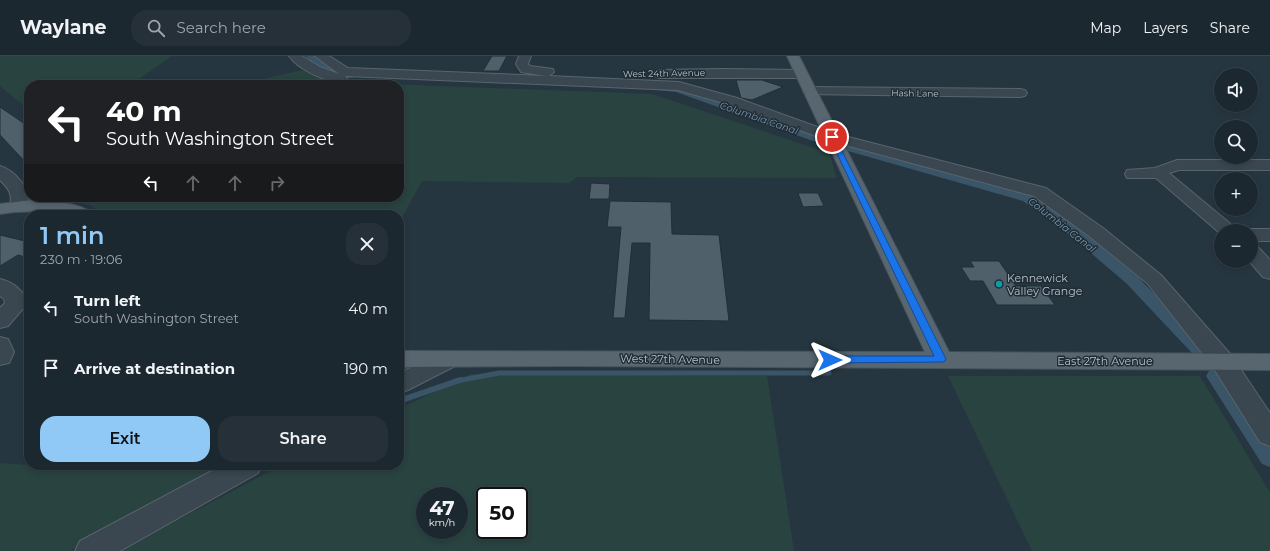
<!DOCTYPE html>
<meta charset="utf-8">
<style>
body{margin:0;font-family:Montserrat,sans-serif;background:#253038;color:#f1f3f6;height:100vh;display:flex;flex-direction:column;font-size:15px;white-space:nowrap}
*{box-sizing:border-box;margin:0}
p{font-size:13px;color:#a0a6ab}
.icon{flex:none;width:22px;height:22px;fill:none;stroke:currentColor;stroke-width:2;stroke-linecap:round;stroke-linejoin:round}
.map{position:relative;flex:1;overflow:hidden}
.drawer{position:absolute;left:24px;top:154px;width:380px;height:260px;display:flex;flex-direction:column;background:#1c2830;border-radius:16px;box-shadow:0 2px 6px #0003,0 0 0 1px #3a444c}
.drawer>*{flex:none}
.guide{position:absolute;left:24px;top:24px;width:380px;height:122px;border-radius:16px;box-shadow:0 2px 6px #0003,0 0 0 1px #3a444c;background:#202124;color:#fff;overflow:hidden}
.controls{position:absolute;left:1214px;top:12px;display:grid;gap:8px}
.controls a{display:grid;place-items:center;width:44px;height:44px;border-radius:50%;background:#1c2830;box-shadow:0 2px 6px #0003,0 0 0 1px #3a444c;font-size:20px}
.speed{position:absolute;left:416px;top:431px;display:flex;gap:8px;font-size:20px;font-weight:700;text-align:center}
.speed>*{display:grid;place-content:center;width:52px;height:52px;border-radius:50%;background:#1c2830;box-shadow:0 2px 6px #0003,0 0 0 1px #3a444c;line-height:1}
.speed small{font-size:10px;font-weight:400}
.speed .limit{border:2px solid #111;border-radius:6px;background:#fff;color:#111}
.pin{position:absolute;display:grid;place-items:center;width:34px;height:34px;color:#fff;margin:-17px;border:2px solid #fff;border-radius:50%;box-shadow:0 1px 4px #0007}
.me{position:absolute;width:44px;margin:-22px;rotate:90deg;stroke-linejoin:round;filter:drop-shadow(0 0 3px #0008)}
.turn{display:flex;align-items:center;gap:14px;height:84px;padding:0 16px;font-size:18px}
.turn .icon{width:52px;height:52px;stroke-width:2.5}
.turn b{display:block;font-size:28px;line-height:34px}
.lanes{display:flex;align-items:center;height:38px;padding:0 16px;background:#0003;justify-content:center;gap:20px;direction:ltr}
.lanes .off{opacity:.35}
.round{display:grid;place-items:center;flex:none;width:42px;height:42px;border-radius:16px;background:#253038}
.overview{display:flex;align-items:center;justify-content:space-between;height:68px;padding:0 16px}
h1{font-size:24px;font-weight:600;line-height:30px;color:#90c9f6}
.button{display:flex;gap:8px;margin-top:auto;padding:8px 16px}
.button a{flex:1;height:46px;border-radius:16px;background:#90c9f6;color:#111;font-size:16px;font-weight:600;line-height:46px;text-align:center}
.button a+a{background:#253038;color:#f1f3f6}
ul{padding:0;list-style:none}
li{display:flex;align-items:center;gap:12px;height:60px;padding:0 16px}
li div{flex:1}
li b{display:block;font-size:15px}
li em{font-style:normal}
header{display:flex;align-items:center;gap:24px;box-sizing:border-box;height:56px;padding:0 20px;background:#1c2830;border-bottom:1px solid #3a444c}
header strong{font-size:19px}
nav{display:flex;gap:22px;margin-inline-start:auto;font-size:14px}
.search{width:280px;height:36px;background:#253038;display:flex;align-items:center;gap:10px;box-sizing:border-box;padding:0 14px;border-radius:16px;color:#a0a6ab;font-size:15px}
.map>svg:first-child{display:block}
.green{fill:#294341;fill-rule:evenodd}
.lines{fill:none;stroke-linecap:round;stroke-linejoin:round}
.stream-far1{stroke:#3a5567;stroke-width:5}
.stream{stroke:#3a5567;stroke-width:6}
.canal{fill:#3a5567;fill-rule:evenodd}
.building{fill:#4f606b;stroke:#212e37}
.minor-casing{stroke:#58656d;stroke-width:2}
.major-casing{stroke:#47535c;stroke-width:2}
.minor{fill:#3a4750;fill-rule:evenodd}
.major{fill:#586670;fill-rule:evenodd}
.route{fill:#1a73e8;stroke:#114b97}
.culture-dot{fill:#0f9aa8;stroke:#1f2c35;stroke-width:1.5}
.labels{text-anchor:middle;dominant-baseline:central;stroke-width:3;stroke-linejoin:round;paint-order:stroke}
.far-street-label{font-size:9px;fill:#b7c2ca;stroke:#1f2c35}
.far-water-label{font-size:10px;font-style:italic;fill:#7897ad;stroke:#1f2c35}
.poi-label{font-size:11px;fill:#b7c2ca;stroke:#1f2c35;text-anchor:start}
.street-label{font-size:11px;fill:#b7c2ca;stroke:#1f2c35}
</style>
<header>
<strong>Waylane</strong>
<div class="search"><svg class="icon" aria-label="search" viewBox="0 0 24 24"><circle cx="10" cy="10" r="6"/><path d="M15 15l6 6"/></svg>Search here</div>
<nav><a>Map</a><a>Layers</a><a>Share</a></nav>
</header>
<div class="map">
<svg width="1270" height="495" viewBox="0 0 1270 495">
<rect width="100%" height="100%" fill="#263640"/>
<path class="green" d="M 0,0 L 172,0 L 136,25 L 187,29 L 29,29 L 29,54 L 0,30 Z
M 302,14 L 334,26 L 652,38 L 829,97 L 837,122 L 577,121 L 569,127 L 422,125 L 399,167 L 399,159 L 106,159 L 92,150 L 61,141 L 399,141 L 399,29 L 238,29 Z
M 471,318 L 767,320 L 794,495 L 119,495 L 282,409 L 399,409 L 399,353 ZM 425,440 L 459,440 L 459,474 L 425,474 ZM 485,440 L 519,440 L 519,474 L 485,474 Z
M 948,320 L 1200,320 L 1270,437 L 1270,495 L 1032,495 Z
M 0,407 L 29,409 L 211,414 L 70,495 L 0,495 Z"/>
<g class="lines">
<path class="stream-far1" d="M 456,325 L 499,317 L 829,317"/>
<path class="stream" d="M 399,345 L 460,324"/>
<path class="canal" d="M 306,0 L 317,0 L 333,12 L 356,17 L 357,19 L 352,22 C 334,21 318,14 306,0 Z
M 660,29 L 681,31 L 821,79 L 1033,139 L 1082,175 L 1138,221 L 1206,292 L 1203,296 L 1197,298 L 1191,296 L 1126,227 L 1072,181 L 1023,145 L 813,85 L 676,36 L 656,34 L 655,32 Z
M 1216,313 L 1223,315 L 1270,385 L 1270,411 L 1262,408 L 1206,320 L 1209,315 Z"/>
</g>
<path class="building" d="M 492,0 L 507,0 L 499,15 L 483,15 Z
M 736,24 L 762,24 L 783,31 L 752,44 L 741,42 Z
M 0,51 L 25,68 L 29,73 L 29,110 L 0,79 Z
M 591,127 L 610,128 L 609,143 L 589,143 Z
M 798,137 L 818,137 L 824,150 L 803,151 Z
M 610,145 L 671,146 L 672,178 L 719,179 L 729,265 L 649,264 L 650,187 L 632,187 L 625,262 L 613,262 L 621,171 L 607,171 Z
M 0,179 L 29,186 L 29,202 L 18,199 L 0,210 Z
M 970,205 L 999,205 L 1016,230 L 1041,230 L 1055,249 L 997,249 L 983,225 L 970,225 L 961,211 L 974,211 Z"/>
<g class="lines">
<defs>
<path id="minor" d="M 289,0 L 302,0 L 320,11 L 339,18 L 315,0 L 329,0 L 348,12 L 546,20 L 521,16 L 516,8 L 519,0 L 531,0 L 528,8 L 530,10 L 553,13 L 554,16 L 549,20 L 679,26 L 737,42 L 837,78 L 1046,132 L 1103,172 L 1161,219 L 1231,299 L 1270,357 L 1270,390 L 1260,386 L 1213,311 L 1147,227 L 1089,180 L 1034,140 L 827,84 L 727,48 L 678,34 L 345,20 L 347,22 L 345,25 C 329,29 298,13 289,0 Z
M 722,13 L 801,14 L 808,18 L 801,22 L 658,22 L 651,18 L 658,14 Z
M 810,31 L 1020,33 L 1025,34 L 1027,37 L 1025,40 L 1020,41 L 805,38 L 803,35 L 805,32 Z
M 1177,104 L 1270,104 L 1270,114 L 1179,114 L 1169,117 L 1239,175 L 1221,175 L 1221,178 L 1156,122 L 1127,122 L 1125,118 L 1127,114 L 1155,112 Z
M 0,110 C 15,114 36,137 25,153 L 19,154 L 13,153 L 10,149 C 13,138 8,132 0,124 Z
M 1251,173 L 1270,173 L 1270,185 L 1251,185 L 1251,175 L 1244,175 Z
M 1251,189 L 1258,191 L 1270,204 L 1270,223 L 1263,221 L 1249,205 L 1251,205 Z
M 0,223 C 13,226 25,235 27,248 L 8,270 L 0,272 L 0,252 L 5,247 L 4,243 L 0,240 Z
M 0,281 L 8,283 L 14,296 L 9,307 L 0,309 Z
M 446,296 L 455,298 L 458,304 L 455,310 L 408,334 L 399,337 L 399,317 Z
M 223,409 L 262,409 L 258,417 L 120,495 L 75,495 L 80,485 Z"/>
<path id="major" d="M 787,0 L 799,0 L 949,296 L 1270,298 L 1270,314 L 568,310 L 399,311 L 399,295 L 925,296 Z
M 32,144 C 47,144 85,147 93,159 C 59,159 35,152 0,158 L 0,148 Z"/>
</defs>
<use href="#minor" class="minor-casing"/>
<use href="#major" class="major-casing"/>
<use href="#minor" class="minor"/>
<use href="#major" class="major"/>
</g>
<path class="route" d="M 830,80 L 835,81 L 946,303 L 944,306 L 830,307 L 825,304 L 830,300 L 934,300 L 829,81 Z"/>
<circle class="culture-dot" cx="999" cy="228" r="4"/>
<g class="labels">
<g class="far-street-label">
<text transform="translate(664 17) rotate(-1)">West 24th Avenue</text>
<text transform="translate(915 37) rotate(1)">Hash Lane</text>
</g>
<g class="far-water-label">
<text transform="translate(759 62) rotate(19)">Columbia Canal</text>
<text transform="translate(1062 169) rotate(38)">Columbia Canal</text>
</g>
<g class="poi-label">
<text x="1007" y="222">Kennewick<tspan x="1007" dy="13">Valley Grange</tspan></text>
</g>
<g class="street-label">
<text transform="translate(670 303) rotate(1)">West 27th Avenue</text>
<text x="1105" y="305">East 27th Avenue</text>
</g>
</g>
</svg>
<div class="controls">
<a><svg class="icon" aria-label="sound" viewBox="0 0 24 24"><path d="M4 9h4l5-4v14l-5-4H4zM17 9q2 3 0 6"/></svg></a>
<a><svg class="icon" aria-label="search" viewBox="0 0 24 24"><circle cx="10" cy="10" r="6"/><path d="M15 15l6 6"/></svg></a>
<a>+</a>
<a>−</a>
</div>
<div class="speed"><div>47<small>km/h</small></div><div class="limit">50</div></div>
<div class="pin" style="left:832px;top:81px;background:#d93025"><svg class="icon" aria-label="arrive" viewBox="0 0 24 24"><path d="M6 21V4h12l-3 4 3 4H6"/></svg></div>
<svg class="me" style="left:830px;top:304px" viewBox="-20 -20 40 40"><path d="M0-17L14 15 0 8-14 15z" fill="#1a73e8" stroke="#fff" stroke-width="4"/></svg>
<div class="guide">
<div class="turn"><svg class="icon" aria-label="left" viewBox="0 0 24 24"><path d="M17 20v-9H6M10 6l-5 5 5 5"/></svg><div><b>40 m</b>South Washington Street</div></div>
<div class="lanes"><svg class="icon" aria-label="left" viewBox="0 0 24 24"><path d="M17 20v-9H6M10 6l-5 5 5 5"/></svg><svg class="icon off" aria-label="ahead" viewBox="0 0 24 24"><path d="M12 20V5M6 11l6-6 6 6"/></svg><svg class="icon off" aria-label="ahead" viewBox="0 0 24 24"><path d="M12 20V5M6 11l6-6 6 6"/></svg><svg class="icon off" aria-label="right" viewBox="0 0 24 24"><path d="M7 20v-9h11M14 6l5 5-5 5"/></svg></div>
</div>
<section class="drawer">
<div class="overview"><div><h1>1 min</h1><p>230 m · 19:06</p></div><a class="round"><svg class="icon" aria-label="close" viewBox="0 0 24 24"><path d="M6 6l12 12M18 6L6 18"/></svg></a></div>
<ul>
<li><svg class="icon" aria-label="left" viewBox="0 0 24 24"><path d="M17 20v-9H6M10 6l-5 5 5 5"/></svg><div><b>Turn left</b><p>South Washington Street</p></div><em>40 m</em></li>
<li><svg class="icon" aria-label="arrive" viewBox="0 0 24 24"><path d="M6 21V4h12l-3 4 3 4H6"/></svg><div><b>Arrive at destination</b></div><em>190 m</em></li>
</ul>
<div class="button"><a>Exit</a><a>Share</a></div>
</section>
</div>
